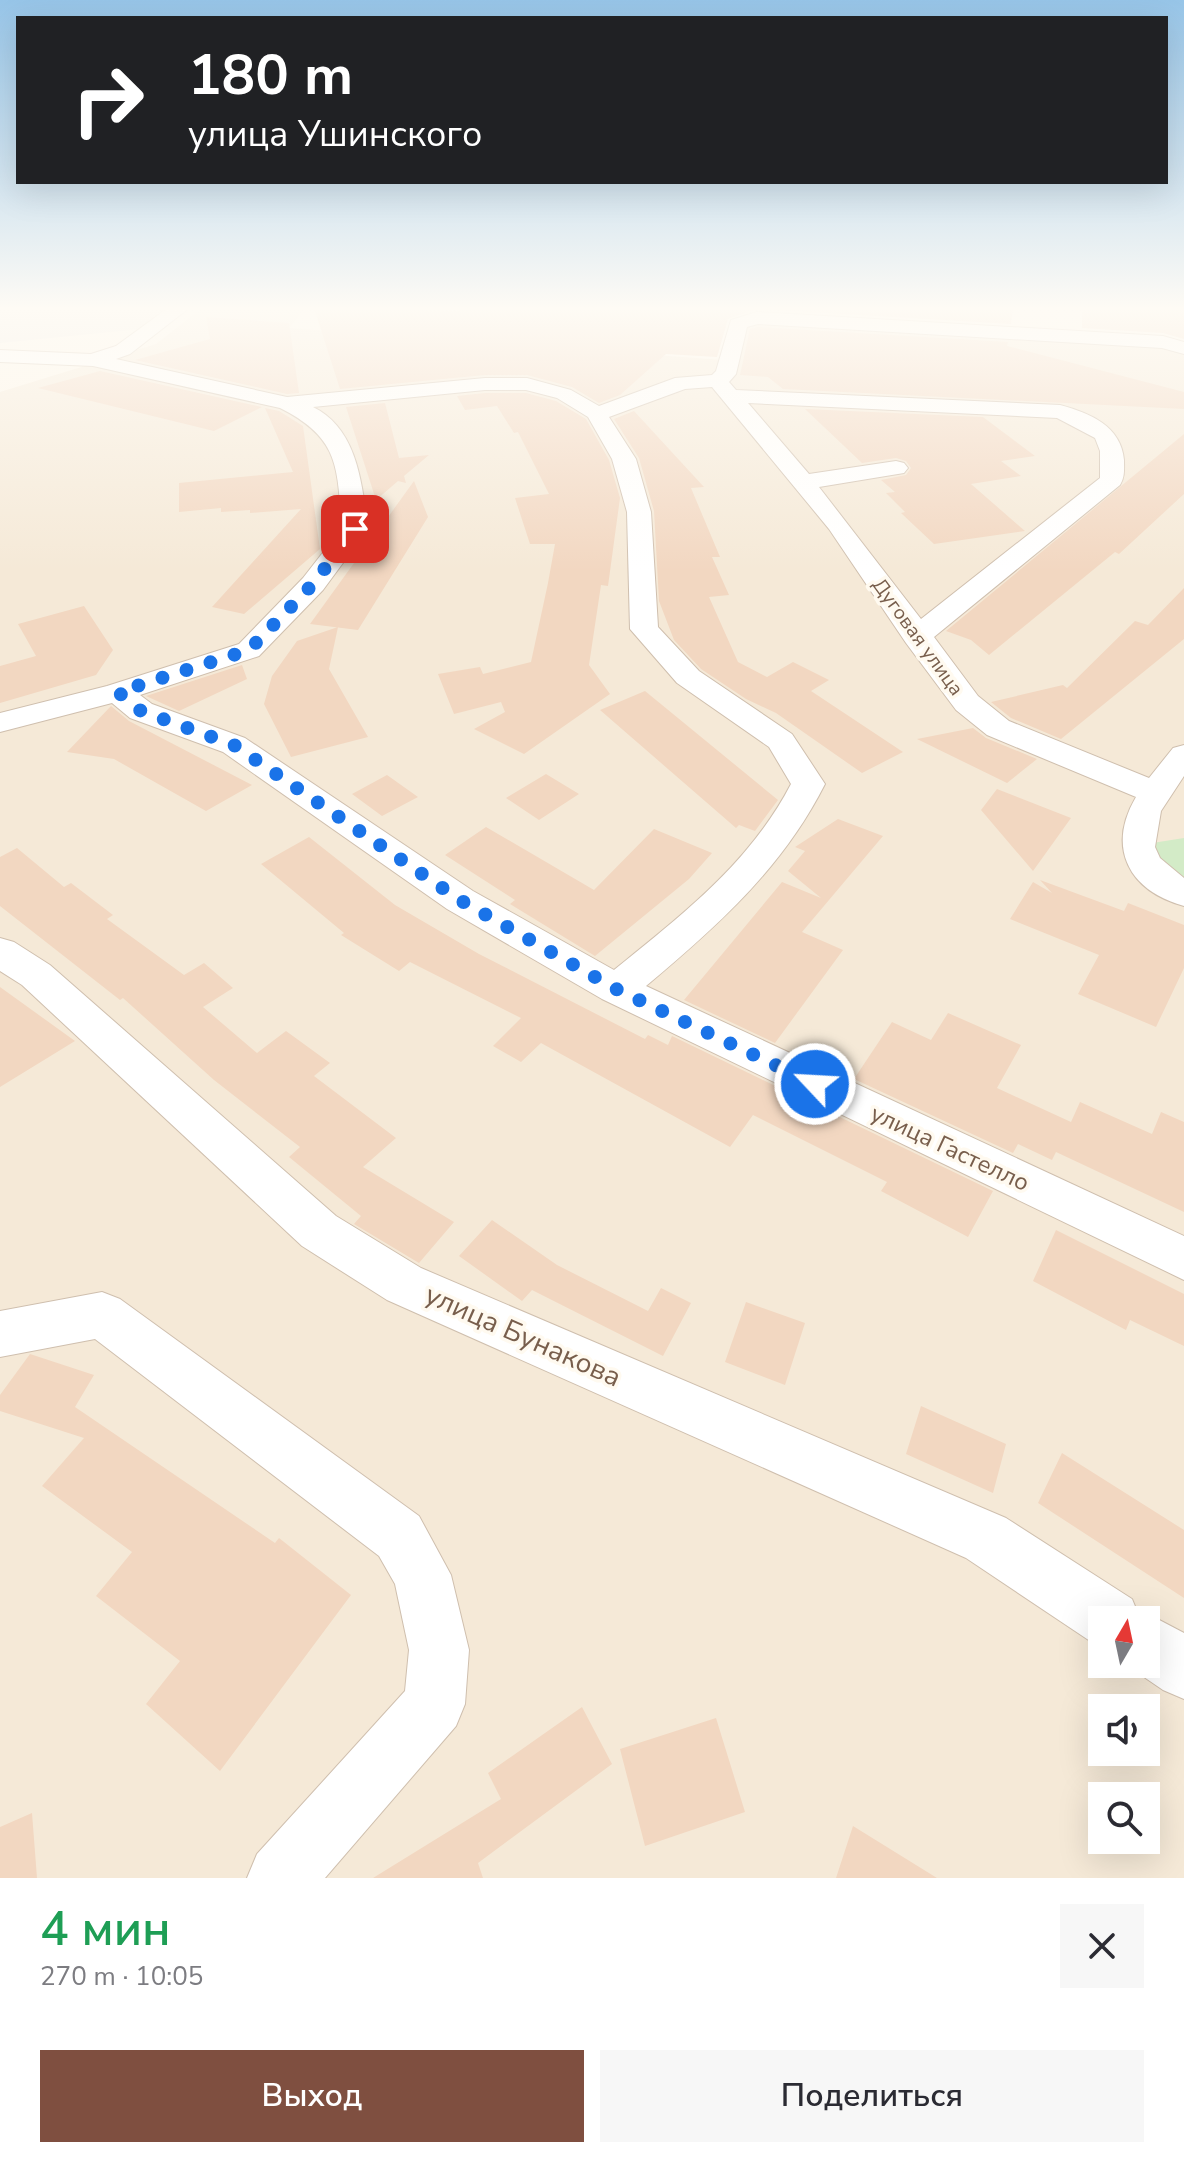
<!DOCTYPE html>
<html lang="ru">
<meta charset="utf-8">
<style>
body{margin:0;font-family:"Nunito Sans",sans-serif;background:#f7f7f7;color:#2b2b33;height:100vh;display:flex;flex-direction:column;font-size:30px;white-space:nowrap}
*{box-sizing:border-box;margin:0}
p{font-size:26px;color:#7c7c81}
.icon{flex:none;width:44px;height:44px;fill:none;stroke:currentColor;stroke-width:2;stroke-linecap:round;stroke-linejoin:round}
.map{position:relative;height:1878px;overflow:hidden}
.sheet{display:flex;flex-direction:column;background:#fff;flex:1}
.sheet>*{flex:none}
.guide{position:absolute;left:16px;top:16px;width:1152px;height:168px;border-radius:0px;box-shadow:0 8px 32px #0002;background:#202124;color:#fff;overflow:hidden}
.needle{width:52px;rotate:9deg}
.buttons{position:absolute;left:1088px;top:1606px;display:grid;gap:16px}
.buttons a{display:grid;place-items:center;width:72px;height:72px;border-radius:0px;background:#fff;box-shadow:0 8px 32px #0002;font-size:40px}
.pin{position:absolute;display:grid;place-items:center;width:68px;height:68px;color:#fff;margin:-34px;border-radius:16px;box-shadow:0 4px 12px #0006}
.me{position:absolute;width:88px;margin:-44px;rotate:295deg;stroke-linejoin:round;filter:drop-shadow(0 0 6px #0008)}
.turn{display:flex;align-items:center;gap:28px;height:168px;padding:0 40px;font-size:36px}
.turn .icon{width:104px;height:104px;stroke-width:2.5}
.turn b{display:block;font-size:56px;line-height:68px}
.round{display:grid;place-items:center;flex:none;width:84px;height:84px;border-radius:0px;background:#f7f7f7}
.headline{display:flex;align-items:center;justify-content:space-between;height:136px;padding:0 40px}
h1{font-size:48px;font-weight:600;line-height:60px;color:#1e9e55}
.button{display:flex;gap:16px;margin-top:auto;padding:16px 40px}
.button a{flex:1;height:92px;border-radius:0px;background:#7f4f40;color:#fff;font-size:32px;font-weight:600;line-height:92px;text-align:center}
.button a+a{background:#f7f7f7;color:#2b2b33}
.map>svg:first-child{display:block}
.residential{fill:#f5e9d7;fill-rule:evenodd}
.industrial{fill:#eee8e2}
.green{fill:#d3ebc7}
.building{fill:#f2d7c1}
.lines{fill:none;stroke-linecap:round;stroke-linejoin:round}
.minor-casing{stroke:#cfbfae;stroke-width:2}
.minor{fill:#fff;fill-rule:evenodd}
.route{stroke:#1a73e8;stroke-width:14;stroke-dasharray:0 25.2}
.labels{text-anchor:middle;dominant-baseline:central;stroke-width:7;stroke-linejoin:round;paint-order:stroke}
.far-street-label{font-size:20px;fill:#785e4c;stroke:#fffaf0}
.street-label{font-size:24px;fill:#785e4c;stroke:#fffaf0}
.near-street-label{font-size:28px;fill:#785e4c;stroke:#fffaf0}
</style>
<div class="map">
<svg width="1184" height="1878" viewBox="0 0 1184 1878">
<rect width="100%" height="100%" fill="#fdf6e9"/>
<path class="residential" d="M 202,308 L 305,308 L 289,328 L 737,361 L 748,316 L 1184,341 L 1184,1878 L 0,1878 L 0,392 L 156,344 ZM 1102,1620 L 1146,1620 L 1146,1664 L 1102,1664 ZM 1102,1708 L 1146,1708 L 1146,1752 L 1102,1752 ZM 1102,1796 L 1146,1796 L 1146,1840 L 1102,1840 Z"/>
<path class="industrial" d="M 0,308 L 168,308 L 141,329 L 0,343 Z"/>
<path class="green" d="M 1184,838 L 1184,901 L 1146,844 Z"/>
<path class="building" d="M 314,308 L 459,311 L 459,308 L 1013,308 L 1011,324 L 756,309 L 728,319 L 717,357 L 666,354 L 620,395 L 599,403 L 572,387 L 527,375 L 485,375 L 340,389 Z
M 1082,308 L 1184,308 L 1184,339 L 1163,333 L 1082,328 Z
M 206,317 L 289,323 L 299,393 L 287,394 L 135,360 L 210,339 Z
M 758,327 L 1008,342 L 1007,346 L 1184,392 L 1184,409 L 783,389 L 768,377 L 740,375 L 750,329 Z
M 100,371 L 262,407 L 214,431 L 38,388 Z
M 485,393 L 526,393 L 556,401 L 586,419 L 609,460 L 620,498 L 608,586 L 601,585 L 589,665 L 610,694 L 524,754 L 474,729 L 505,712 L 501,702 L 454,714 L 438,674 L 480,667 L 483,674 L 531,662 L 548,583 L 555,544 L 530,544 L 515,498 L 549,494 L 518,432 L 514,433 L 497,406 L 465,410 L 457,396 Z
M 385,403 L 399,458 L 429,455 L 404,476 L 406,483 L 398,481 L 376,500 L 346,407 Z
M 265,408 L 279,411 L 303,426 L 320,549 L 244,614 L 212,607 L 301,509 L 250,513 L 250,510 L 221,512 L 221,508 L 179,512 L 179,483 L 293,472 Z
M 805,409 L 983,417 L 1035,456 L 1001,461 L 1021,476 L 971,484 L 1025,531 L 934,544 L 901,513 L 905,512 L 886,493 L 895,492 L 881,480 L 906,475 L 911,468 L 906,461 L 896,458 L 862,463 Z
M 634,411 L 704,487 L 691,488 L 720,557 L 712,557 L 729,595 L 709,597 L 738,662 L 767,677 L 793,662 L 829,680 L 811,691 L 903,752 L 862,773 L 776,713 L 746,699 L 701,669 L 674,640 L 659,601 L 654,511 L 639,458 L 614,419 Z
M 1184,434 L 1184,494 L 1119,554 L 1115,552 L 989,655 L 971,640 L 946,631 Z
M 414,481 L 428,517 L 358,630 L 310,624 L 367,545 L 379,547 L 378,531 Z
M 1184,588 L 1184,639 L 1061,739 L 1011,718 L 991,702 L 1063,685 L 1067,688 L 1135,621 L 1148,625 Z
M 84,606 L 113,650 L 96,675 L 0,703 L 0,666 L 36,656 L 18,624 Z
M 338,627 L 329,669 L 368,737 L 291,757 L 264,704 L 272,676 L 297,641 Z
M 242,665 L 247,679 L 179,711 L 146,696 Z
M 645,691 L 778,800 L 755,831 L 739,825 L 736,828 L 600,710 Z
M 111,706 L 129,721 L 252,785 L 206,811 L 114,759 L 67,752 Z
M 973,728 L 986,738 L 1037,759 L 1007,783 L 917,739 Z
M 546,774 L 579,794 L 539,820 L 506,798 Z
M 387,775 L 418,797 L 382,816 L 352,794 Z
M 997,789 L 1071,818 L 1033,871 L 981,810 Z
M 838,819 L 883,836 L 802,932 L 843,950 L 775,1043 L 684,1000 L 782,882 L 821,898 L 788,871 L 805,851 L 795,847 Z
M 486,827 L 594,890 L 654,829 L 712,853 L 689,879 L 595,956 L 510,904 L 515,900 L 445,855 Z
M 309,837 L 395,905 L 479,954 L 645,1039 L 648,1035 L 668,1045 L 672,1036 L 993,1191 L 968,1237 L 881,1191 L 887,1182 L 753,1115 L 730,1147 L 541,1043 L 521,1062 L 493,1046 L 521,1018 L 410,962 L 399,971 L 341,935 L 344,933 L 261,864 Z
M 17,848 L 64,887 L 71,883 L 113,915 L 107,919 L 184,975 L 204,963 L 233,988 L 203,1007 L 257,1053 L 286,1031 L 330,1063 L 314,1076 L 396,1138 L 363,1167 L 454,1222 L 419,1263 L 354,1224 L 361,1216 L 289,1157 L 300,1147 L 214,1080 L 123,998 L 120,1000 L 0,906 L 0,857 Z
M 1040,880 L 1124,911 L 1128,903 L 1184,925 L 1184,968 L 1156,1027 L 1078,994 L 1099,955 L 1010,919 L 1033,882 L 1052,893 Z
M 0,987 L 75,1041 L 0,1087 Z
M 948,1013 L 1021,1045 L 997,1088 L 1071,1122 L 1080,1102 L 1152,1134 L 1161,1112 L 1184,1122 L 1184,1212 L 1056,1152 L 1052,1160 L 1018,1144 L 1013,1153 L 854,1079 L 892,1022 L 931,1040 Z
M 492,1220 L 557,1265 L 648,1311 L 661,1288 L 691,1303 L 663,1356 L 532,1290 L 522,1301 L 459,1256 Z
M 1056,1230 L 1184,1294 L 1184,1346 L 1130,1320 L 1126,1330 L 1033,1281 Z
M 746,1302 L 805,1323 L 785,1385 L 725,1362 Z
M 30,1354 L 94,1375 L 75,1407 L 275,1543 L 279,1538 L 351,1595 L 220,1771 L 146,1704 L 180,1661 L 96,1596 L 132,1552 L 42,1486 L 84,1438 L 0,1411 L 0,1395 Z
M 921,1406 L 1006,1444 L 993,1493 L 906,1454 Z
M 1062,1453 L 1184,1530 L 1184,1598 L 1038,1503 Z
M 582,1707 L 612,1764 L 478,1863 L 483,1878 L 373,1878 L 501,1799 L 488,1773 Z
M 716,1718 L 745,1812 L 645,1846 L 620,1749 Z
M 32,1813 L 37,1878 L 0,1878 L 0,1827 Z
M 853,1826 L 937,1878 L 836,1878 Z"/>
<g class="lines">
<defs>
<path id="minor" d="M 168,308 L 189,308 L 130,354 L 116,359 L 287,397 L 485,378 L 527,378 L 571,390 L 599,406 L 675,378 L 712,375 L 716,371 L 731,320 L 757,312 L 1163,336 L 1184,342 L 1184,354 L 1162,348 L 758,324 L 747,327 L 736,374 L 729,382 L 736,390 L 1060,405 C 1090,413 1121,426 1124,460 C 1124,469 1125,477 1120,485 L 934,637 L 978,696 L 1009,721 L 1149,778 L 1173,748 L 1184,745 L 1184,776 L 1161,811 L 1155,847 L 1160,858 L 1184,878 L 1184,906 C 1129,891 1106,848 1136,797 L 987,735 L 956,710 L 906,643 L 829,529 L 712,387 L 685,389 L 609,417 L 636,459 L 651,512 L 658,627 L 699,671 L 792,734 L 825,784 C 782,869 717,926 646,986 L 1184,1236 L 1184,1280 L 602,999 L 447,909 L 223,752 L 130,718 L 112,703 L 0,732 L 0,713 L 107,686 L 239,644 L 303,578 L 342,528 C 337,467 340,438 280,408 L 93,366 L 0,362 L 0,350 L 91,354 L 116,346 ZM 485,390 L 526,390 L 557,398 L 588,417 L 612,459 L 627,512 L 630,629 L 677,683 L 769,747 L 791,784 C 750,863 682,915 614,970 L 473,891 L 245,738 L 152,704 L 140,695 L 259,656 L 323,590 L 368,529 C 362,485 358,429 313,407 ZM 748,403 L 1057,418 L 1095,438 L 1100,451 L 1100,478 L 921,619 L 819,487 L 904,473 L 908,468 L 904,463 L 896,461 L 809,474 Z
M 0,938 L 14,942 L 50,965 L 336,1216 L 421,1268 L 1006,1518 L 1132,1599 L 1139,1616 L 1146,1613 L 1184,1633 L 1184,1699 L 1163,1690 L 1125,1664 L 1146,1664 L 1146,1620 L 1102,1620 L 1102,1646 L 1090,1641 L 966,1558 L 387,1300 L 302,1246 L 22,985 L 0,971 Z
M 102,1292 L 120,1299 L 419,1516 L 451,1575 L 469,1650 L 465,1704 L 456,1726 L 325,1878 L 247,1878 L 257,1854 L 405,1691 L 409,1650 L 395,1584 L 379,1556 L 95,1339 L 0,1357 L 0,1311 Z"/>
</defs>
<use href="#minor" class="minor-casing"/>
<use href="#minor" class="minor"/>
</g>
<linearGradient id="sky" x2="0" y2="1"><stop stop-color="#97c5e8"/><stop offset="0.54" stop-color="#fefbf5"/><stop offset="1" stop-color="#fefbf5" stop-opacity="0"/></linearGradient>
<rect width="1184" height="571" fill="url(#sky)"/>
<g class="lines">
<path class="route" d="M 355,529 L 313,584 L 249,650 L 118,692 L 141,711 L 234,745 L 460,900 L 616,989 L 815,1084"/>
</g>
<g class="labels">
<g class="far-street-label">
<text transform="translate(918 637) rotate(54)">Дуговая улица</text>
</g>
<g class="street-label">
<text transform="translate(950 1148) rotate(25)">улица Гастелло</text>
</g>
<g class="near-street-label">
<text transform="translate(523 1336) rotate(24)">улица Бунакова</text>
</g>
</g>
</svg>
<div class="buttons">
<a><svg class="needle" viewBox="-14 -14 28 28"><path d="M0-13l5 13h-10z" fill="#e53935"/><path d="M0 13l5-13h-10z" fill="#7c7c81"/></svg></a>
<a><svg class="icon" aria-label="sound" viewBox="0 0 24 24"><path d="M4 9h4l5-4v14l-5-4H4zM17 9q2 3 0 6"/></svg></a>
<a><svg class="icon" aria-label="search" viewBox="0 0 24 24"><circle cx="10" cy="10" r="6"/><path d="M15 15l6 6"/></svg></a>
</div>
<div class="pin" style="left:355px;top:529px;background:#d93025"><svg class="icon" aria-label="arrive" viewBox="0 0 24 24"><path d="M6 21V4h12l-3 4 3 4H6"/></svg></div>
<svg class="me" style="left:815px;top:1084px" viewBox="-20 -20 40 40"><circle r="17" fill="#1a73e8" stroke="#fff" stroke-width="3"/><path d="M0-11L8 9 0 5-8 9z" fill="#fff"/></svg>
<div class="guide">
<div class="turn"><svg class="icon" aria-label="right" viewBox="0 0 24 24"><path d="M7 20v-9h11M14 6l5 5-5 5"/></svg><div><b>180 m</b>улица Ушинского</div></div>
</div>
</div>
<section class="sheet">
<div class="headline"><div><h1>4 мин</h1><p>270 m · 10:05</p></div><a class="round"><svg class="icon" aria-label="close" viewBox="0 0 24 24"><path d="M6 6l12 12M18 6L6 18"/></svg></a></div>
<div class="button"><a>Выход</a><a>Поделиться</a></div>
</section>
